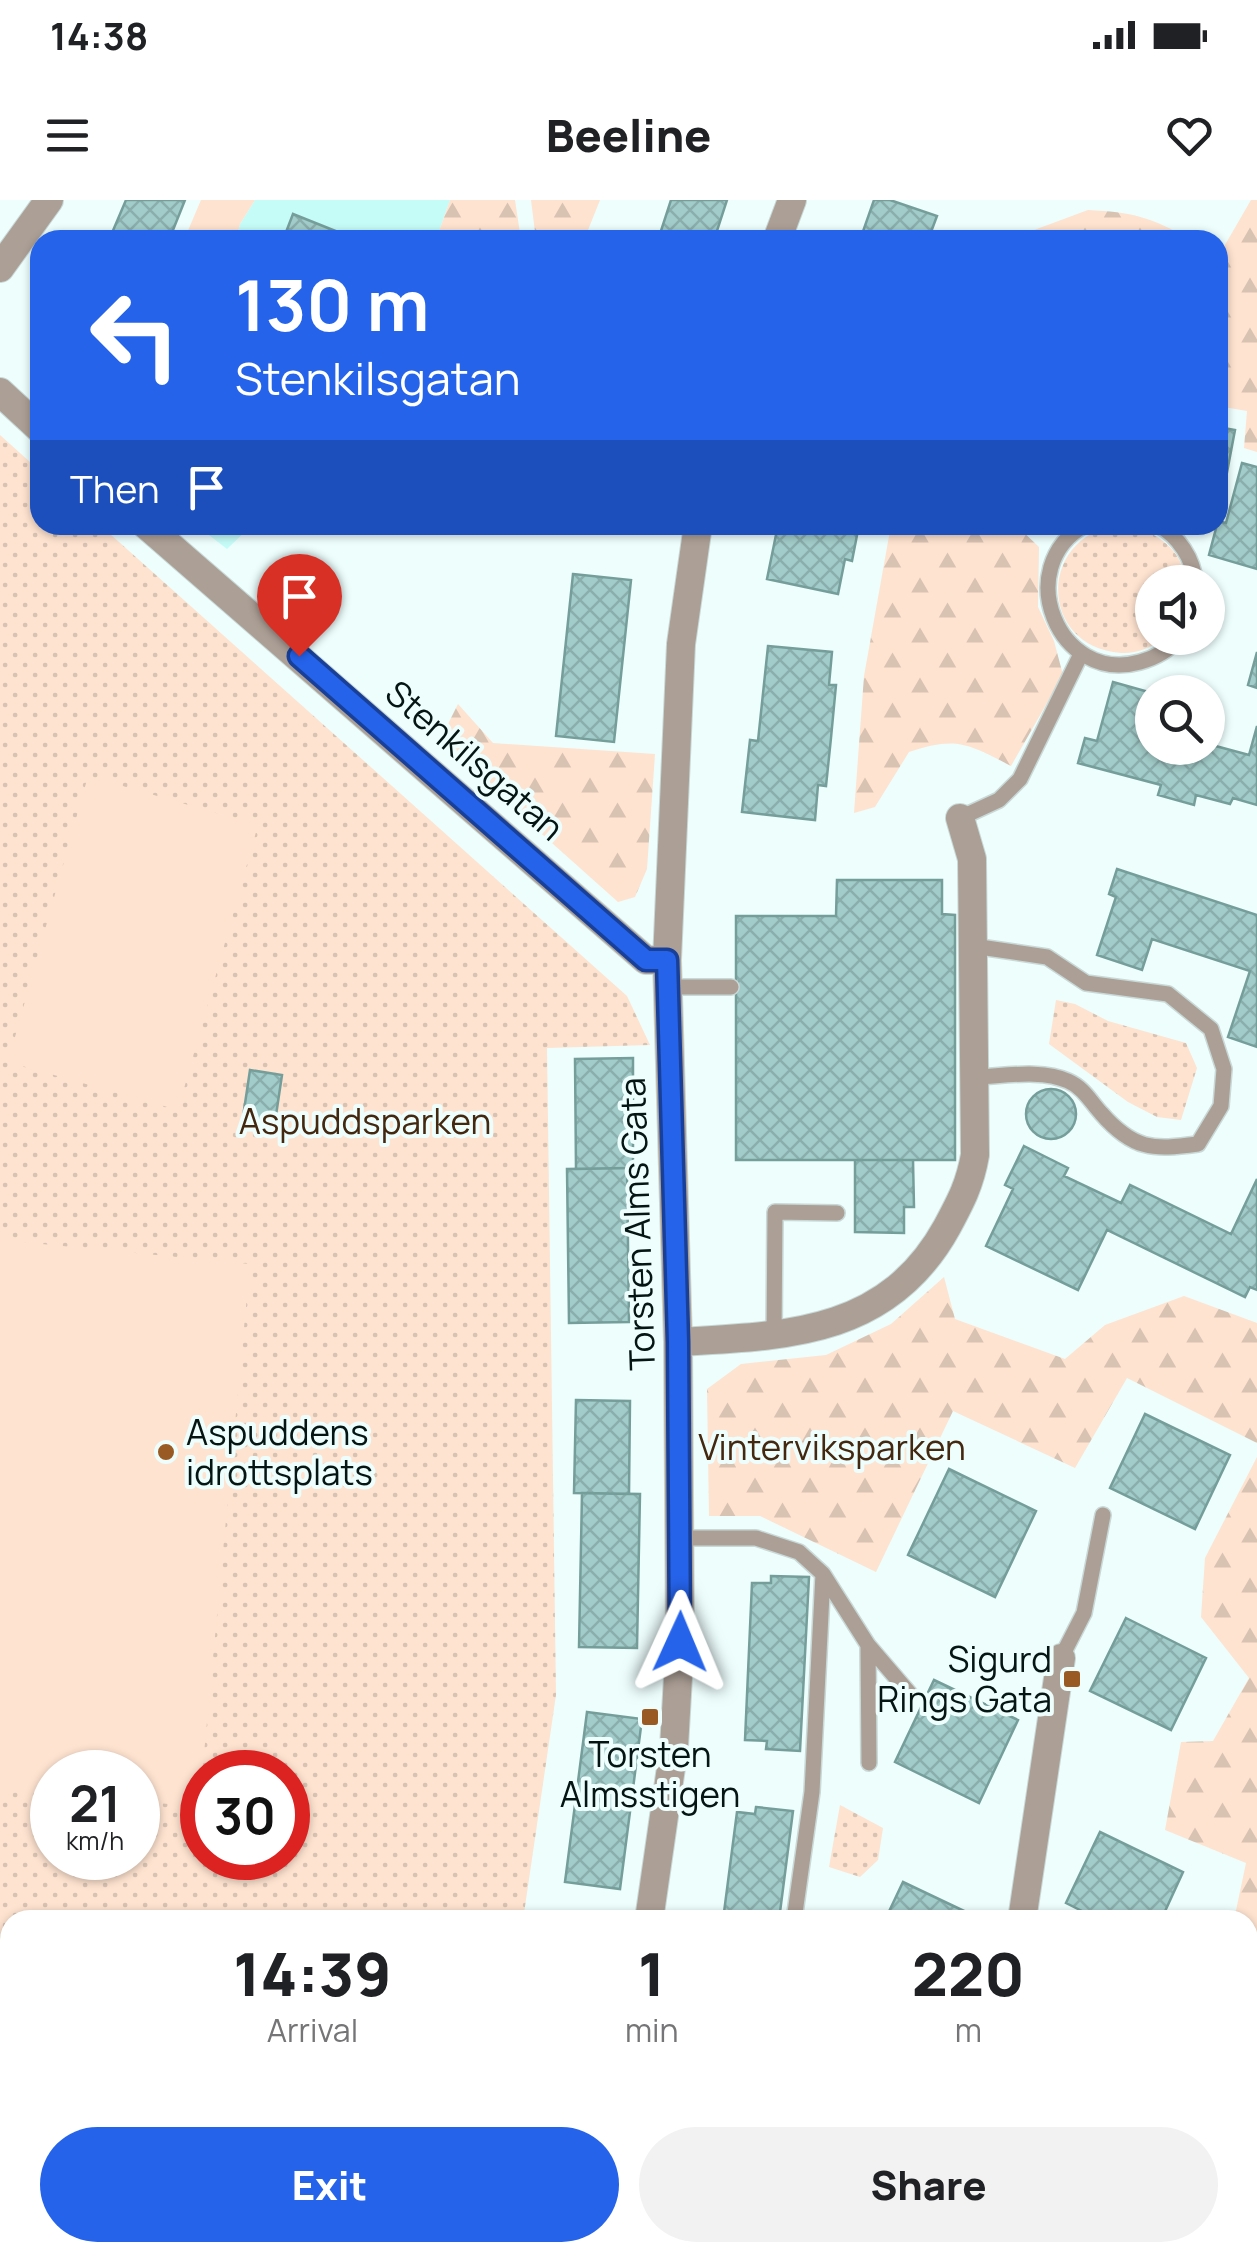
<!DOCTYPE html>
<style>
body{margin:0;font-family:Manrope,sans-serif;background:#f2f2f2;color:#202124;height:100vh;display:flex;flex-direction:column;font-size:38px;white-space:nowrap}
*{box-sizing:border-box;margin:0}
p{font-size:32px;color:#757577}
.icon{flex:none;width:55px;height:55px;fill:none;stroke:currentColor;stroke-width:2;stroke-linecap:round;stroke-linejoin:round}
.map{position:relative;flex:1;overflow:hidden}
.sheet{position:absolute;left:0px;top:1710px;width:1258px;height:352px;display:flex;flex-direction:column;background:#fff;border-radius:30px 30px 0 0;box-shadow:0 2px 8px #0004}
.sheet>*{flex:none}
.guide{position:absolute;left:30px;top:30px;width:1198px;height:305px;border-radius:30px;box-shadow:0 2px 8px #0004;background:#2563eb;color:#fff;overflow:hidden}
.buttons{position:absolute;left:1135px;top:365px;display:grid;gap:20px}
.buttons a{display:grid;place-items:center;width:90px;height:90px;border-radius:50%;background:#fff;box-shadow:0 2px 8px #0004;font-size:50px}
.speed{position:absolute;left:30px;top:1550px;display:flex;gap:20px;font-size:50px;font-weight:700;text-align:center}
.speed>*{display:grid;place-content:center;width:130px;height:130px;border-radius:50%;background:#fff;box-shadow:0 2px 8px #0004;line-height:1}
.speed small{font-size:25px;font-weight:400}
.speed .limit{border:15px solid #d22;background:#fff;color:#111}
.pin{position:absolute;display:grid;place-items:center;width:85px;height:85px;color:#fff;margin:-102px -42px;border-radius:50% 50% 50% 0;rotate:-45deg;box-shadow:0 0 10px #0007}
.pin .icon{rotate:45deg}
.me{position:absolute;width:110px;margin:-55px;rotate:1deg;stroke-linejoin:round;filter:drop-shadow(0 0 8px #0008)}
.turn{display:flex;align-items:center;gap:35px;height:210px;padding:0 40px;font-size:45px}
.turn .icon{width:130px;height:130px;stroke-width:2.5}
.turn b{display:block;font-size:70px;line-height:85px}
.then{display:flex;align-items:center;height:95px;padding:0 40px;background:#0003;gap:20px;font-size:38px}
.eta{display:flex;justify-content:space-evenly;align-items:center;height:170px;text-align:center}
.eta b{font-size:60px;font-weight:800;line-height:70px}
.action{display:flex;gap:20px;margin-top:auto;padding:20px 40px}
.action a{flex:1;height:115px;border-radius:60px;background:#2563eb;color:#fff;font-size:40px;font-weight:800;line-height:115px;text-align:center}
.action a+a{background:#f2f2f2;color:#202124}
.status{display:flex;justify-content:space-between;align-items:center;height:70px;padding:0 50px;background:#fff;direction:ltr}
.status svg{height:28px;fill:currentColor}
header{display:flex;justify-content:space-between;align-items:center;height:130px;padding:0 40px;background:#fff;font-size:45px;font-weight:800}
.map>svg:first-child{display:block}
.built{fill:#c6fcf8}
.grass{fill:#fee3d0;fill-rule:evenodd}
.forest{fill:url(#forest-firs)}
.park{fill:url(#park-dots);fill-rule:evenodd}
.building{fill:url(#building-cross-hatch);stroke:#759e9b;stroke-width:2.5}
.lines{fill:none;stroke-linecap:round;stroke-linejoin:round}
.service-casing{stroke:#c8d9d8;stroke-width:18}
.minor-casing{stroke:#c8d9d8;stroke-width:30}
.service{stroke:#ac9f96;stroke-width:15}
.minor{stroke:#ac9f96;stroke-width:28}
.route-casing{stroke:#184099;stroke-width:25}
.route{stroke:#2563eb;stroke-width:18}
.poi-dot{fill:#9a5a24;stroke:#edfefd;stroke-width:4}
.labels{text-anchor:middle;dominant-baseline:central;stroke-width:8;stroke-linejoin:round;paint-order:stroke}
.street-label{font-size:35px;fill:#051514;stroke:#edfefd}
.park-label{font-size:35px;fill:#44270f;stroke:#edfefd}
.poi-label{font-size:35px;fill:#051514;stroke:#edfefd;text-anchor:start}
</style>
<div class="status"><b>14:38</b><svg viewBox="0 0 49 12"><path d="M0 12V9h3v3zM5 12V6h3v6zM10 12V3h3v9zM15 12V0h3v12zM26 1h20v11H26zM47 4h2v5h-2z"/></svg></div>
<header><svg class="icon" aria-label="menu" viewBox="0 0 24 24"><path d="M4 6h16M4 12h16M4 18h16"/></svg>Beeline<svg class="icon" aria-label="heart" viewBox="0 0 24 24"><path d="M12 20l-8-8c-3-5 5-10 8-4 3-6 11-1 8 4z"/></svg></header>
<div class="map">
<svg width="1257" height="2062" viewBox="0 0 1257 2062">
<defs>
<pattern id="forest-firs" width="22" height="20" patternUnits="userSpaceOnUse" patternTransform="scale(2.5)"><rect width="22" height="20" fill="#fee3d0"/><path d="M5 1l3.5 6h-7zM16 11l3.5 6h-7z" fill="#d8c2b2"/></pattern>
<pattern id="park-dots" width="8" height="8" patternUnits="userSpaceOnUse" patternTransform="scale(2.5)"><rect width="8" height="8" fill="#fee3d0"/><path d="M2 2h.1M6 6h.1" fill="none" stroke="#d8c2b2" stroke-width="1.8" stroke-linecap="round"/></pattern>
<pattern id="building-cross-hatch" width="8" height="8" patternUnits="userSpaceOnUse" patternTransform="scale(2.5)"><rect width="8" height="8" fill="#a2ccc9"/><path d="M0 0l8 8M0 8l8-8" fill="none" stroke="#8aaeac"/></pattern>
</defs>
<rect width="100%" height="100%" fill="#edfefd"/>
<path class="built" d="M 255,0 L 450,0 L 436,40 L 236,40 L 240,24 Z
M 196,325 L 252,325 L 227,349 Z"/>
<path class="grass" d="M 201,0 L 255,0 L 240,24 L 236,40 L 184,40 Z
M 104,377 L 373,593 L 294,1705 L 10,1720 L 0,1730 L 0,675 ZM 52,1572 L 138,1572 L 138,1658 L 52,1658 ZM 202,1572 L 288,1572 L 288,1658 L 202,1658 Z"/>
<path class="forest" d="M 450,0 L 515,0 L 521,40 L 436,40 Z
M 531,0 L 600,0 L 584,40 L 536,40 Z
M 1251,0 L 1257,0 L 1257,252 L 1244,248 L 1247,211 L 1218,206 L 1218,57 Z
M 1088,10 C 1131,12 1153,17 1190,40 L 1007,40 Z
M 891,325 L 1016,325 L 1039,347 L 1038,407 L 1054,441 L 1063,475 L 1011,566 C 968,544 957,536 909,552 L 875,607 L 854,613 L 864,476 Z
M 458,504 L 493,543 L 655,554 L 647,669 L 635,697 L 618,702 L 439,542 Z
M 944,1077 L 955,1119 L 1065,1159 L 1105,1125 L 1184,1096 L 1257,1123 L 1257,1243 L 1127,1178 L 1075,1268 L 953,1211 L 876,1372 L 760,1316 L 709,1316 L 707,1189 L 741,1164 L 826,1155 L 891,1124 Z
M 1257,1257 L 1257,2062 L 1160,2062 L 1162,2053 L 1248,2052 L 1248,1720 L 1234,1720 L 1246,1663 L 1165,1630 L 1181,1542 L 1213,1541 L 1249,1478 L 1201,1417 L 1205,1358 Z"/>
<path class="park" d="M 0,235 L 40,271 L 40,325 L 100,325 L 627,796 L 650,845 L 547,848 L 556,1495 L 523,1720 L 10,1720 L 10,2052 L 459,2053 L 457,2062 L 0,2062 L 0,1588 L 52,1593 L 52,1658 L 138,1658 L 138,1601 L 199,1607 L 250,1064 L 0,1040 ZM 88,576 L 258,625 L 178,910 L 8,862 ZM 202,1572 L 288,1572 L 288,1658 L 202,1658 Z
M 1129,325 C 1157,333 1184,350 1185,382 L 1152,382 L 1152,438 L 1163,438 C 1152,448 1135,454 1121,453 C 1033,446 1039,325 1129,325 Z
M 1056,800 L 1075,804 L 1108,821 L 1186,843 L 1197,868 L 1181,920 L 1157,917 L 1128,902 L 1049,844 Z
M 840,1605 L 883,1628 L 878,1660 L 860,1677 L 829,1667 Z"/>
<path class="building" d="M 126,0 L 185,0 L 169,40 L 109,40 Z
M 671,0 L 727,0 L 714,40 L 658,40 Z
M 874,0 L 890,0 L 937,16 L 928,40 L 860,40 Z
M 293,14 L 358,40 L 283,40 Z
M 1218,227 L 1235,230 L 1225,283 L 1218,282 Z
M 1242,263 L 1257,267 L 1257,369 L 1209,355 L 1218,321 L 1226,323 Z
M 778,325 L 859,325 L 852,361 L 845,359 L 838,394 L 767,379 Z
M 573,374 L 631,380 L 614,542 L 556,536 Z
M 768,446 L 832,452 L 829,485 L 836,485 L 831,538 L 826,586 L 818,585 L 815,620 L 742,612 L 750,540 L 758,541 Z
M 1257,452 L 1257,488 L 1248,485 Z
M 1113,482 L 1152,493 L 1149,528 L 1152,529 L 1152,548 L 1208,548 L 1208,544 L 1249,555 L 1257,526 L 1257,605 L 1233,598 L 1230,604 L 1196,595 L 1194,605 L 1158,595 L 1161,585 L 1078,563 L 1085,538 L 1097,541 Z
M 1117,669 L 1257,715 L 1257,847 L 1228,837 L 1250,771 L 1152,739 L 1142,770 L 1097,755 L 1116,697 L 1109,694 Z
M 837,680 L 942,680 L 942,714 L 955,715 L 955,960 L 736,960 L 736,716 L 836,716 Z
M 633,858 L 633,968 L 576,969 L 575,859 Z
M 250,870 L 282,875 L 275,922 L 243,917 Z
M1026 914a25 25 0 1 1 50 0a25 25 0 1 1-50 0Z
M 1024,946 L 1068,968 L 1064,976 L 1121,1003 L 1130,985 L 1231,1034 L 1257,979 L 1257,1090 L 1250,1087 L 1245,1097 L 1107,1030 L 1078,1090 L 986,1046 L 1013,989 L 1005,985 Z
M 855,960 L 913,960 L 914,1007 L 904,1007 L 904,1033 L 855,1032 Z
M 627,968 L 629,1122 L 569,1123 L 567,969 Z
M 576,1200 L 630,1201 L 629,1294 L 574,1293 Z
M 1145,1214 L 1230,1255 L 1195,1329 L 1110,1288 Z
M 949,1269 L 1036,1311 L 995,1397 L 908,1355 Z
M 582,1293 L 640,1294 L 637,1448 L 579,1447 Z
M 771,1376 L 809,1377 L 800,1551 L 766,1549 L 767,1541 L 745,1540 L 752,1383 L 771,1383 Z
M 1126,1418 L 1206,1458 L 1171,1530 L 1090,1491 Z
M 934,1480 L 1018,1520 L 979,1603 L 895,1562 Z
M 587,1512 L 642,1519 L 620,1689 L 565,1682 Z
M 756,1607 L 793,1611 L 779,1720 L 723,1720 L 737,1612 L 755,1614 Z
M 1100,1632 L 1183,1672 L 1161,1720 L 1100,1720 L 1066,1703 Z
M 903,1682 L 983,1720 L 885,1720 Z
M 505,2052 L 561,2052 L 559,2062 L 503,2062 Z
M 1028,2052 L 1042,2052 L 1061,2062 L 1024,2062 Z"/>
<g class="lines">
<defs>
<path id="service" d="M 1085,325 C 1011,367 1058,485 1140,462 C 1155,458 1169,450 1179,438
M 1158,325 C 1178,336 1194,359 1195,382
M 960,618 L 999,600 L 1020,579 L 1081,454
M 973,746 L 1047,757 L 1086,783 L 1168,794 L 1211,829 L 1224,869 L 1221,906 L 1198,944 C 1153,950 1133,950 1101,913 C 1090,901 1084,888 1068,881 C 1042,869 1004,876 976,877
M 667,787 L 731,787
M 774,1135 L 775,1012 L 837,1013
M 681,1338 L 756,1338 L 799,1352 L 823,1374 L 812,1592 L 794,1720
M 823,1374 L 868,1445 L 910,1494
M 868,1445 L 869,1563
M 1061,1458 L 1084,1413 L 1103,1315
M 737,2062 L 738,2052"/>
<path id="minor" d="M 777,40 L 792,0
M 0,68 L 49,0
M 0,192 L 40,229
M 146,325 L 646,760 L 667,760
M 678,1142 C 788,1136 888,1134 947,1027 C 961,1001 970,984 975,955 L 972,659 L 960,618
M 649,1720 L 674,1547 L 680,1442 L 678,1142 L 667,760 L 681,444 L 698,325
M 1022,1720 L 1061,1458
M 592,2062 L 594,2052
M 973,2062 L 975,2052"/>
</defs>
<use href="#service" class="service-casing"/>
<use href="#minor" class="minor-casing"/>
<use href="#service" class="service"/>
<use href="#minor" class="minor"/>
</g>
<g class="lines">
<defs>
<path id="route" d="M 299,456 L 646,760 L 667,760 L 678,1142 L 680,1442"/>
</defs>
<use href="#route" class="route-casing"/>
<use href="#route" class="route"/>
</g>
<g class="poi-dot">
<circle cx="166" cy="1252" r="10"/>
<rect x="1062" y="1469" width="20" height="20" rx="5"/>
<rect x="640" y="1507" width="20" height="20" rx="5"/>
</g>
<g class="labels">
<g class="street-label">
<text transform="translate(475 560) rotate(41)">Stenkilsgatan</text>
<text transform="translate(637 1024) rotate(-92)">Torsten Alms Gata</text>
</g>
<g class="park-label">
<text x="365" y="921">Aspuddsparken</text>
<text x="832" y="1247">Vinterviksparken</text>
</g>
<g class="poi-label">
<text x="186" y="1232">Aspuddens<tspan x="186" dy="40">idrottsplats</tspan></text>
<text x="1052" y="1459" text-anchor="end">Sigurd<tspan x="1052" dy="40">Rings Gata</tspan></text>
<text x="650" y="1554" text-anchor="middle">Torsten<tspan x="650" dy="40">Almsstigen</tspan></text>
</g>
</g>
</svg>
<div class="buttons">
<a><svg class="icon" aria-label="sound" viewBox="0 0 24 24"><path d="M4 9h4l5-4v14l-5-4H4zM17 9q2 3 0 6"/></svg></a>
<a><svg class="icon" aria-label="search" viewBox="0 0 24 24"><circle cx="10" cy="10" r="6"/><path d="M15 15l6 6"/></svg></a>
</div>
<div class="speed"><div>21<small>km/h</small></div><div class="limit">30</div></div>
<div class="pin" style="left:299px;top:456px;background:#d93025"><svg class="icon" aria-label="arrive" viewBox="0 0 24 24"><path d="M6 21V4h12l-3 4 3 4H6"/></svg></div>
<svg class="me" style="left:680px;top:1442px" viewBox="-20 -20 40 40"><path d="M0-17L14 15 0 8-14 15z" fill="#2563eb" stroke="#fff" stroke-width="4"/></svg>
<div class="guide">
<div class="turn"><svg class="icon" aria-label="left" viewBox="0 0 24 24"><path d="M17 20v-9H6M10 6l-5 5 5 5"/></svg><div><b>130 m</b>Stenkilsgatan</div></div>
<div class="then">Then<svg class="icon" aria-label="arrive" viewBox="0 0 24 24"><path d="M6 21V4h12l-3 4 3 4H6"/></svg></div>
</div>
<section class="sheet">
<div class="eta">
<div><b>14:39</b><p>Arrival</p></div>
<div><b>1</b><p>min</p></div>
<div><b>220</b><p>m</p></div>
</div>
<div class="action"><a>Exit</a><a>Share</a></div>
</section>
</div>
